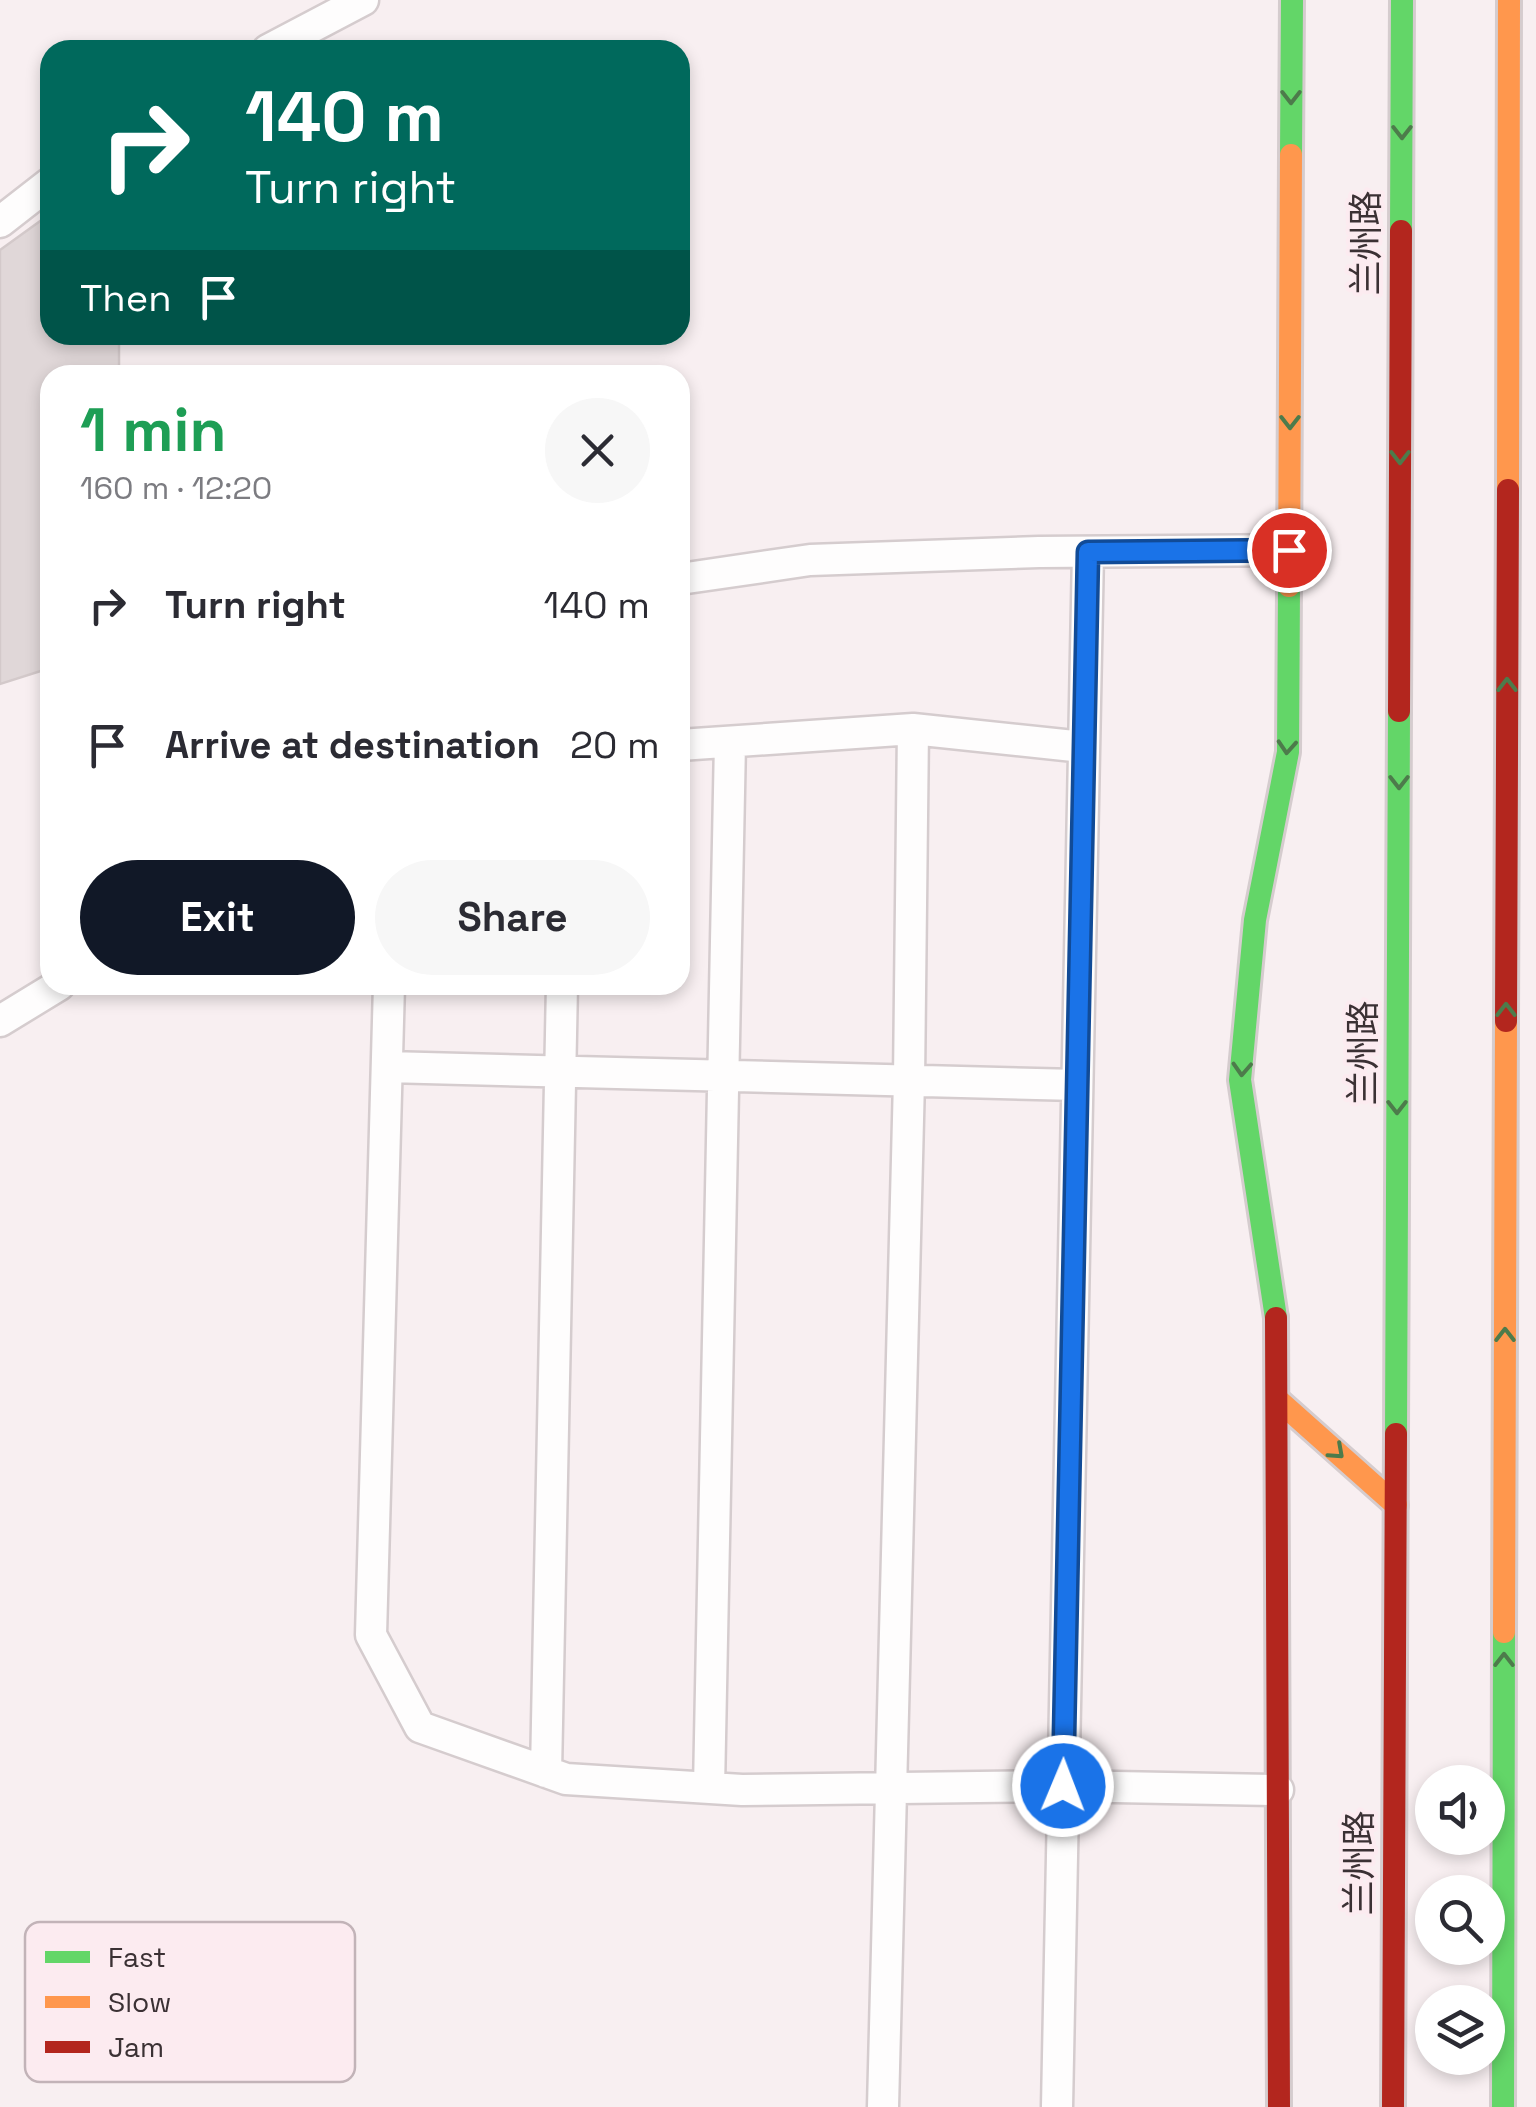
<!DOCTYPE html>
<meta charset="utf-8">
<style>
body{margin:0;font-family:"Space Grotesk","Noto Sans SC",sans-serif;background:#f7f7f7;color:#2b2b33;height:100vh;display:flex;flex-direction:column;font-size:38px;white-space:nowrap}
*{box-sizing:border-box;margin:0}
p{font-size:32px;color:#7c7c81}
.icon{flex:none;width:55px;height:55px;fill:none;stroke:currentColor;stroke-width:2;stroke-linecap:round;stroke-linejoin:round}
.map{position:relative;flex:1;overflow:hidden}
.details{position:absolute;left:40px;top:365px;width:650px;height:630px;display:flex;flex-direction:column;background:#fff;border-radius:30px;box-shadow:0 5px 15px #0003}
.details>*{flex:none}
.top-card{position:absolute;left:40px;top:40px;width:650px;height:305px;border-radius:30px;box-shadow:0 5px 15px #0003;background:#00695c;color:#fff;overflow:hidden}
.fabs{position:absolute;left:1415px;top:1765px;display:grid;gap:20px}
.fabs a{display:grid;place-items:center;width:90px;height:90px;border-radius:50%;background:#fff;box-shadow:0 5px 15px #0003;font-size:50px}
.pin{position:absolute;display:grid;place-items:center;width:85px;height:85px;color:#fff;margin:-42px;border:5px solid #fff;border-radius:50%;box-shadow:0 2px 10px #0007}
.me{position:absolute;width:110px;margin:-55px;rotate:1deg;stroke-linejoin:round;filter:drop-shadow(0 0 8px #0008)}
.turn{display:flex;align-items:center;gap:35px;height:210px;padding:0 40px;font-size:45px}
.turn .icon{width:130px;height:130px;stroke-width:2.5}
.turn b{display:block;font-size:70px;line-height:85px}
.then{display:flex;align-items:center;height:95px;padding:0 40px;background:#0003;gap:20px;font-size:38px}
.round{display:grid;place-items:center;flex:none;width:105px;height:105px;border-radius:52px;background:#f7f7f7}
.headline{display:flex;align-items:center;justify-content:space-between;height:170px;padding:0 40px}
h1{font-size:60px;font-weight:700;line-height:75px;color:#1e9e55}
.action{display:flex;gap:20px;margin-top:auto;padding:20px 40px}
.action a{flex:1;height:115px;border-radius:60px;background:#111827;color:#fff;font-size:40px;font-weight:700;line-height:115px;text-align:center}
.action a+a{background:#f7f7f7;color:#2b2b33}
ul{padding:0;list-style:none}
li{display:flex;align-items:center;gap:30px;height:140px;padding:0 40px}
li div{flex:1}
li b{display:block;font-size:38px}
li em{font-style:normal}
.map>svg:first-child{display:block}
.building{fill:#e0d7d8;stroke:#d3c9ca;stroke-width:2.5}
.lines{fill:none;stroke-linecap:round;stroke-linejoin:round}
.lane-casing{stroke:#d5ccce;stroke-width:35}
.fast-casing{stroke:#d5ccce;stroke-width:28}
.slow-casing{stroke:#d5ccce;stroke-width:28}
.jam-casing{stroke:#d5ccce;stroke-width:28}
.lane{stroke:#fefdfd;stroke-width:30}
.fast{stroke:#63d668;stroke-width:22}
.slow{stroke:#ff974d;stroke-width:22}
.jam{stroke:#b3261e;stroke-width:22}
.oneway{stroke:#4d7b4b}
.route-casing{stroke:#114b97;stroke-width:25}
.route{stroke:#1a73e8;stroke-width:18}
.labels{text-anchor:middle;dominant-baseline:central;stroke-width:8;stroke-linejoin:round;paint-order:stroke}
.street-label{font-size:35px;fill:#3b3134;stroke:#fcebf0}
.key{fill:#fcebf0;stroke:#c2b3b8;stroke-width:2.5}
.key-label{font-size:28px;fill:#3b3134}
</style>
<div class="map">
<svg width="1536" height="2107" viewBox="0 0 1536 2107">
<rect width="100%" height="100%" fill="#f8eff1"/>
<path class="building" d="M 50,214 L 50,335 L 119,335 L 119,375 L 50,375 L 50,668 L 0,684 L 0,250 Z"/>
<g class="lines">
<defs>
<path id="lane" d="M 268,50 L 363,0
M 0,222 L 50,183
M 680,579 L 810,560 L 1039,552 L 1289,550
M 680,745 L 913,729 L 1083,747
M 389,985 L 371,1635 L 420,1727 L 566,1779 L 742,1790 L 1063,1786 L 1278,1790
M 0,1021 L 59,985
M 387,1067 L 1077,1085
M 546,1772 L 562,985
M 709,1788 L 730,742
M 883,2107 L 909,1080 L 913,729
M 1057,2107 L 1088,552"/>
<path id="fast" d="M 1291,155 L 1292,0
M 1401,231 L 1402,0
M 1276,1318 L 1240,1080 L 1255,920 L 1288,752 L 1289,586
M 1396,1434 L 1399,711
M 1503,2107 L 1504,1632"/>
<path id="slow" d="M 1508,490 L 1509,0
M 1289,586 L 1291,155
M 1278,1400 L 1396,1505
M 1504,1632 L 1506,1021"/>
<path id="jam" d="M 1399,711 L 1401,231
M 1506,1021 L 1508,490
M 1276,1318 L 1279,2107
M 1393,2107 L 1396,1434"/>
</defs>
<use href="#lane" class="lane-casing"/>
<use href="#fast" class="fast-casing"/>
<use href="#slow" class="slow-casing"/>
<use href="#jam" class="jam-casing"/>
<use href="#lane" class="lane"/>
<use href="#fast" class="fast"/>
<use href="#slow" class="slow"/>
<use href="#jam" class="jam"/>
</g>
<defs><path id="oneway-chevron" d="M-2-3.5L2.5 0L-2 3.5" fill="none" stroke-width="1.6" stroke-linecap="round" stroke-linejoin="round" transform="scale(2.5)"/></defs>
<g class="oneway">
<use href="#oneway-chevron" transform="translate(1291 97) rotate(90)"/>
<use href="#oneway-chevron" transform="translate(1402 132) rotate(90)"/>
<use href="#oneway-chevron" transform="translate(1290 422) rotate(90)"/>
<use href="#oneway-chevron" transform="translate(1400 457) rotate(90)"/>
<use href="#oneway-chevron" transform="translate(1507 685) rotate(-90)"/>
<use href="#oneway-chevron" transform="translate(1287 747) rotate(94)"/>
<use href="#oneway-chevron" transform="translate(1399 782) rotate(90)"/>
<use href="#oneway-chevron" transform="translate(1506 1010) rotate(-90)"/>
<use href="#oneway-chevron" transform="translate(1242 1069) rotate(93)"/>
<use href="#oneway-chevron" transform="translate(1397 1107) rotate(90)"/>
<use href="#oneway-chevron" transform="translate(1505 1335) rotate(-90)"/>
<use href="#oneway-chevron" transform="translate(1337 1452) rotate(42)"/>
<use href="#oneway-chevron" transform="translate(1504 1660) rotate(-90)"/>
</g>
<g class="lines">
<defs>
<path id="route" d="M 1063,1786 L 1088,552 L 1289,550"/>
</defs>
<use href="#route" class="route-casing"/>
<use href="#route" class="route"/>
</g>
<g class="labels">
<g class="street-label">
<text transform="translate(1366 243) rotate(-90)">兰州路</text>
<text transform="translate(1363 1053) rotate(-90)">兰州路</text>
<text transform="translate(1359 1863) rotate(-90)">兰州路</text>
</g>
</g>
<rect x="25" y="1922" width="330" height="160" rx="15" class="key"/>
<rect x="45" y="1951" width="45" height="12" fill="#63d668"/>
<rect x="45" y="1996" width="45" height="12" fill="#ff974d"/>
<rect x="45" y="2041" width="45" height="12" fill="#b3261e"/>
<g class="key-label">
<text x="108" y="1967">Fast</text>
<text x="108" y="2012">Slow</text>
<text x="108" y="2057">Jam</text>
</g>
</svg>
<div class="fabs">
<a><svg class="icon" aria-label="sound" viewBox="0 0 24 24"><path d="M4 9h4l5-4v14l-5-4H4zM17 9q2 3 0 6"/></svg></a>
<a><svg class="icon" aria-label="search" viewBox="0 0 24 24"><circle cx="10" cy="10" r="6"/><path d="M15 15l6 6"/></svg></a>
<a><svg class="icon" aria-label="layers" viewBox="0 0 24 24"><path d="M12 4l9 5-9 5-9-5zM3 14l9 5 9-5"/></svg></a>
</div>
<div class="pin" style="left:1289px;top:550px;background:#d93025"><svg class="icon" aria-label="arrive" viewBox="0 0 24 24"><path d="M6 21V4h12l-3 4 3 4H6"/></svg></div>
<svg class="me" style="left:1063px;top:1786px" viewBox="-20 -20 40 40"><circle r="17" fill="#1a73e8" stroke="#fff" stroke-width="3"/><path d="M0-11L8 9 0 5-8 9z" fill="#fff"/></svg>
<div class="top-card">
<div class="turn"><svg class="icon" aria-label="right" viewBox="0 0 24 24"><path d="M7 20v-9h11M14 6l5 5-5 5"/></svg><div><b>140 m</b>Turn right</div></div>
<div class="then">Then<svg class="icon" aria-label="arrive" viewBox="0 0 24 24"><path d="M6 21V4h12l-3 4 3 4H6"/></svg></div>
</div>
<section class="details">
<div class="headline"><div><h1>1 min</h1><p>160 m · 12:20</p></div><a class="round"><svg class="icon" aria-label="close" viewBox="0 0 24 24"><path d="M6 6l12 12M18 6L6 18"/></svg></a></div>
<ul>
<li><svg class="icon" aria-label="right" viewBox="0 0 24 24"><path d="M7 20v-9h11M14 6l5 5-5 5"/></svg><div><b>Turn right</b></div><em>140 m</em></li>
<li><svg class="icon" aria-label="arrive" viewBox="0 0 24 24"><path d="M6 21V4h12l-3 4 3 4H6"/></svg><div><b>Arrive at destination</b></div><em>20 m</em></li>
</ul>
<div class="action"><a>Exit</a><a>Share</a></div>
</section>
</div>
